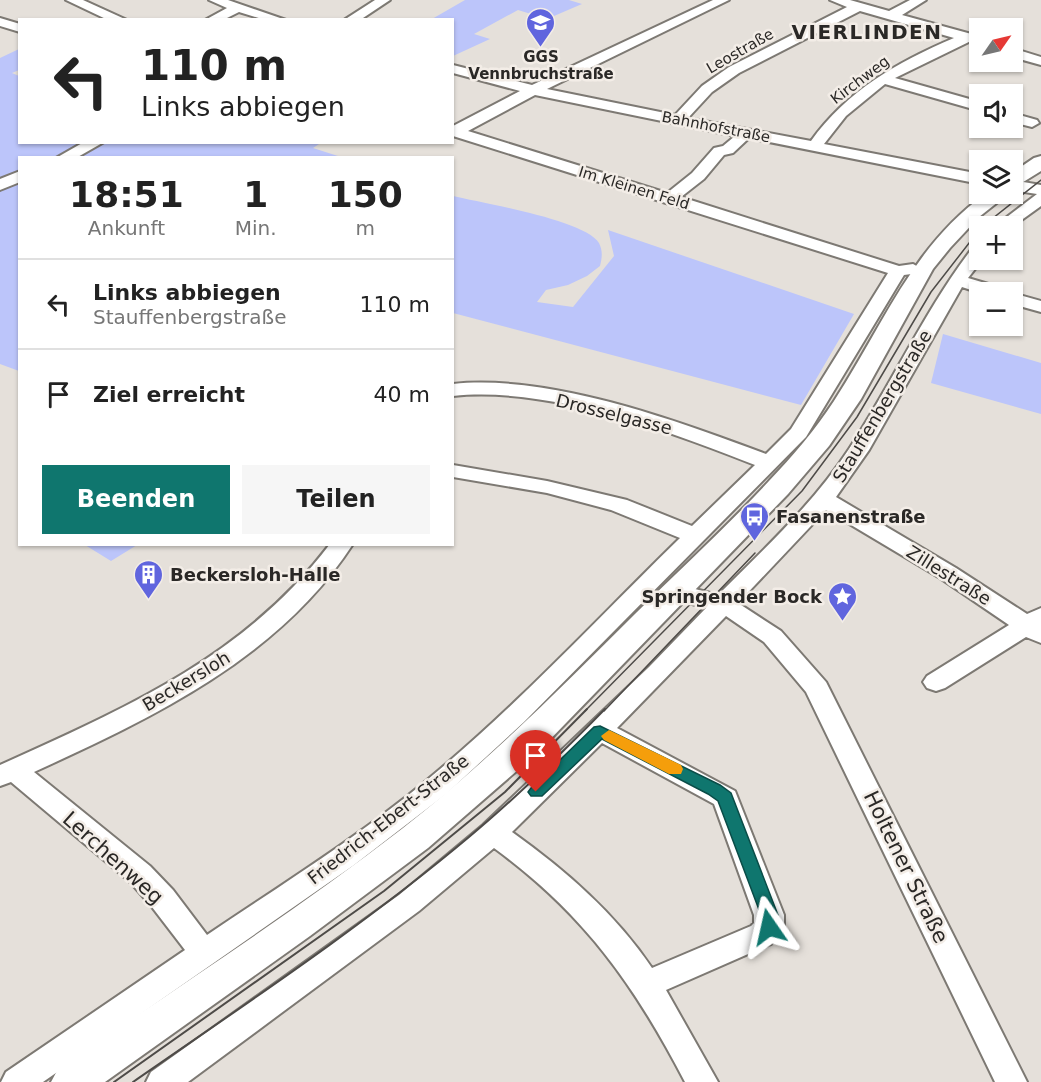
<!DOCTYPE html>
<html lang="de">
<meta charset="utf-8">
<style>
body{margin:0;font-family:"DejaVu Sans",sans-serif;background:#f6f6f6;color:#222;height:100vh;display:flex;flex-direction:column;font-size:22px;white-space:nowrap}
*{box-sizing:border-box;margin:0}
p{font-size:20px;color:#767676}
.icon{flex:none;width:33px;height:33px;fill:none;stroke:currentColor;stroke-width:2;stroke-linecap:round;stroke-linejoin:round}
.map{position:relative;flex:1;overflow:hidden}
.panel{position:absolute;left:18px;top:156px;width:436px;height:390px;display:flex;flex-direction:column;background:#fff;border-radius:0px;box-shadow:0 2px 4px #0004}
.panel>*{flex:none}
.banner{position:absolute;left:18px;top:18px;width:436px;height:126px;border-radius:0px;box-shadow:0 2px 4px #0004;background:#fff;color:#222;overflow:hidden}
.needle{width:39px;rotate:56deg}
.fabs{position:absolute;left:969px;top:18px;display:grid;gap:12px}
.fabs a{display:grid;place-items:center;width:54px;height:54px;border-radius:0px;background:#fff;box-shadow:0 2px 4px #0004;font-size:30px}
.pin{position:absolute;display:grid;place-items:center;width:51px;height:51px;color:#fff;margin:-62px -26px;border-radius:50% 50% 50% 0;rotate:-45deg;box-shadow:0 0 6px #0007}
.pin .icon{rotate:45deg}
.me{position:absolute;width:66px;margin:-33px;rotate:349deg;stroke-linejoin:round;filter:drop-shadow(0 0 4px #0008)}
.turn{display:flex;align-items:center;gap:21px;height:126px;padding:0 24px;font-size:27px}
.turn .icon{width:78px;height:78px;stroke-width:2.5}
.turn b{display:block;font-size:42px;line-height:51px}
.eta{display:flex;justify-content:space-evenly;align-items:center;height:102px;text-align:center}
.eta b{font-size:36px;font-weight:700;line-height:42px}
.action{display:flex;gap:12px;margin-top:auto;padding:12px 24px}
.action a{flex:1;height:69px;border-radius:0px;background:#0f766e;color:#fff;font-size:24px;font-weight:700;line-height:69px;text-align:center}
.action a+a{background:#f6f6f6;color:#222}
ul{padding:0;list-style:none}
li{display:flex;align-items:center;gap:18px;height:90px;padding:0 24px;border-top:2px solid #e0e0e0}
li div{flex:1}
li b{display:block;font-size:22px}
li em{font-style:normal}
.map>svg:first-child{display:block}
.green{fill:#bcc5fa}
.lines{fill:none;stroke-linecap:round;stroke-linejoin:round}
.minor-casing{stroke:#7d7973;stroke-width:4}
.major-casing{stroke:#7d7973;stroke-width:4}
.minor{fill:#fff;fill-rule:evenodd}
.major{fill:#fff;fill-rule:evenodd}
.tram-far1{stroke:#4e4b48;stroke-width:1.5}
.tram{stroke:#4e4b48;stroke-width:2}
.route{fill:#0f766e;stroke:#0a4d48;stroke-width:1.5}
.slow{fill:#f59e0b}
.labels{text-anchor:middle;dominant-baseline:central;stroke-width:5;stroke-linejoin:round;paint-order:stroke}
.far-street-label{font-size:15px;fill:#2a2826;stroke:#f3ede7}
.far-poi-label{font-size:15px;font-weight:bold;fill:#2a2826;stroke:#f3ede7}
.street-label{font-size:18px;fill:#2a2826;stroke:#f3ede7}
.poi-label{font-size:18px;font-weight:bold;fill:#2a2826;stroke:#f3ede7;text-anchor:start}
.far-district-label{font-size:20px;font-weight:bold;letter-spacing:1.5px;fill:#2a2826;stroke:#f3ede7}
.near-street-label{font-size:21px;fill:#2a2826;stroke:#f3ede7}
</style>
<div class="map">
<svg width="1041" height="1082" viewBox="0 0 1041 1082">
<rect width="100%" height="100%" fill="#e5e0da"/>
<path class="green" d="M 465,0 L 569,0 L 582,4 L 547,19 L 518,10 L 474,34 L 490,39 L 453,56 L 453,20 L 432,19 Z
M 19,49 L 19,70 L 12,73 L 19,76 L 20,142 L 322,142 L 313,148 L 341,157 L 20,158 L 19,371 L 0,364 L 0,58 Z
M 453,196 C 482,203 585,220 599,243 C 603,251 602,258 600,266 L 587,276 L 568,285 L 546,290 L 537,302 L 573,307 L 614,256 L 608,230 L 854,314 L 801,405 L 453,313 Z
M 943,334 L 1041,363 L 1041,414 L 931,383 Z
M 85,545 L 137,545 L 111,561 Z"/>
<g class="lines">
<defs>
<path id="minor" d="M 66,0 L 83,0 L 127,20 L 108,20 Z
M 209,0 L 228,0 L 286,20 L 265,20 L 239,12 L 223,20 L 205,20 L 227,8 Z
M 375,0 L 390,0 L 360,20 L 344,20 Z
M 713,0 L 729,0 L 547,89 L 675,115 L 702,86 L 729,67 L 847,7 L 830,0 L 850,0 L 889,11 L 910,0 L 926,0 L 902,15 L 975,35 L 977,38 L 895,78 L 980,102 L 980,111 L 885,84 L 846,116 L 824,144 L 980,174 L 980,184 L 749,138 L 733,153 L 724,155 L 704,179 L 681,197 L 899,266 L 913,264 L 922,269 L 919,273 L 904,275 L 806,437 L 524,722 L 446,794 L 354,865 L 43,1082 L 1,1082 L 6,1072 L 185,950 L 152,907 L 130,882 L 11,782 L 0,786 L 0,765 C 126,708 244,657 330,544 L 353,544 C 279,658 154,717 34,772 L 150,866 L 173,890 L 207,935 C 281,885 358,837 427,780 C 517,706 597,619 680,538 L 611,510 L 547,493 L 453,477 L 453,465 L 547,481 L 627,500 L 692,526 L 755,465 C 667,430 547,386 453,396 L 453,384 C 549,374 676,420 766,454 L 791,429 L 888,273 L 453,136 L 453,126 L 520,91 L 453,73 L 453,65 L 532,85 ZM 860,11 L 954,38 C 897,62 847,91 811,141 L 688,118 L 712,92 L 739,73 ZM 535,95 L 735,136 L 723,146 L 714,148 L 692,173 L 667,193 L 468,131 Z
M 0,18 L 20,24 L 20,32 L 0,26 Z
M 1012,48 L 1041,57 L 1041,65 L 1012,57 Z
M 1012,113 L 1037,120 L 1039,123 L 1032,127 L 1012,122 Z
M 84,142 L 104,142 L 76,158 L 56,158 Z
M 20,171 L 20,182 L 0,190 L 0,179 Z
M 1012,180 L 1041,185 L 1041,206 L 1012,227 L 995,226 L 1037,194 L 1012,190 Z
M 980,245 L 980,260 L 982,260 L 968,278 L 1002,288 L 1005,292 L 980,293 L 962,287 L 869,450 L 836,497 L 956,568 L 1027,614 L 1041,608 L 1041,643 L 1026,637 L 945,688 L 936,691 L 927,688 L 923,682 L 927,676 L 1009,625 L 940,578 L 826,510 L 738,603 L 781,631 L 826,682 L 1027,1082 L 995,1082 L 806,692 L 764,642 L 726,616 L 617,728 L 735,791 L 784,915 L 784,927 L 771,944 L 666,990 L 718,1082 L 685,1082 C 634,984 584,914 494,848 L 419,911 L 188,1082 L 146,1082 L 151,1072 L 399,895 L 483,825 L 649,667 L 706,608 L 668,597 L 664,592 L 668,587 L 676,584 L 718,595 C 764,549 813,504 849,449 C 893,382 925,309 974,246 ZM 602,743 L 714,804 L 754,915 L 754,923 L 751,926 L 652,968 C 615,913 565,870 512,832 Z
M 1012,293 L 1041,301 L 1041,312 L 1012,304 Z"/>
<path id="major" d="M 1041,156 L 1041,171 L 1012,189 L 1012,173 L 1034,158 Z
M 985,194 L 1008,194 L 979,217 L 950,248 L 933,269 L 861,399 L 829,446 L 788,494 L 535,755 L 428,848 L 310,936 L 105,1082 L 51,1082 L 58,1069 C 173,990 292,914 403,828 C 486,763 561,688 636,613 C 680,569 727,527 769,481 C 793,456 815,430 834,401 C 883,326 911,248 985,194 Z"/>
</defs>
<use href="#minor" class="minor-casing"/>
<use href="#major" class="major-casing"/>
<use href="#minor" class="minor"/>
<use href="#major" class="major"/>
<path class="tram-far1" d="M 983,226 L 1041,180
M 585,711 L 802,491 L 857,417 L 931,292 L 980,229
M 604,711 L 755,553"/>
<path class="tram" d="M 114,1082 L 384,891 L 505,792 L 587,709
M 133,1082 C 247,1003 363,926 469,837 C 517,797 561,754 605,709"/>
</g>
<path class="route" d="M 600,726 L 720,785 L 731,793 L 778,915 L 775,932 L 769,935 L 763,932 L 761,915 L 718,801 L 708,794 L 602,739 L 542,796 L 531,796 L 528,792 L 531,788 L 594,727 Z"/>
<path class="slow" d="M 609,730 L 681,765 L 683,769 L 681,774 L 669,774 L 604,740 L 601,736 Z"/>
<defs>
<symbol id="school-pin" viewBox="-11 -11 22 30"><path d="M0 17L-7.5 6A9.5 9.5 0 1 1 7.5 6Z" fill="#6065de" stroke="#f3ede7"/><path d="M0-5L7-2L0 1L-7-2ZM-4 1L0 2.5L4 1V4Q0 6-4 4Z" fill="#fff"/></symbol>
<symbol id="bus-pin" viewBox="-11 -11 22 30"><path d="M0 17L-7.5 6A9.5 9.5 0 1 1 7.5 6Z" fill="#6065de" stroke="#f3ede7"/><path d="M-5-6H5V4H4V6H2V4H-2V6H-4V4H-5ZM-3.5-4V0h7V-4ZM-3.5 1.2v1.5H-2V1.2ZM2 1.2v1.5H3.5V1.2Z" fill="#fff"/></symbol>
<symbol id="building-pin" viewBox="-11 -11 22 30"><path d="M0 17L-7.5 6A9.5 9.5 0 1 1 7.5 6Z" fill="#6065de" stroke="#f3ede7"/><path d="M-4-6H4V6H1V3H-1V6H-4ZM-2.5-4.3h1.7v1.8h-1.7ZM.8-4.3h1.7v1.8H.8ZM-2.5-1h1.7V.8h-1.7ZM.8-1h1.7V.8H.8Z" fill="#fff"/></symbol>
<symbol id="sight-pin" viewBox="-11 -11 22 30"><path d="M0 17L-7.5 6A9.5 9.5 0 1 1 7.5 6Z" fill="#6065de" stroke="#f3ede7"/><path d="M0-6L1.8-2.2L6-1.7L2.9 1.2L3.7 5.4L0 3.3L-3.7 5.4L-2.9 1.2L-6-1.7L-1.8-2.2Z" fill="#fff"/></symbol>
</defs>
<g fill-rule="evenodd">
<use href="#school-pin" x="524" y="6" width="33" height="45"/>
<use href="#bus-pin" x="738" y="500" width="33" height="45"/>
<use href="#building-pin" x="132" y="558" width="33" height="45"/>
<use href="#sight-pin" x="826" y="580" width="33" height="45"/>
</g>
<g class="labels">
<g class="far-street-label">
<text transform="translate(740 51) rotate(-30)">Leostraße</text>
<text transform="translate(860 80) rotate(-37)">Kirchweg</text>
<text transform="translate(716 127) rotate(11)">Bahnhofstraße</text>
<text transform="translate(634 188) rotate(17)">Im Kleinen Feld</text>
</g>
<g class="far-poi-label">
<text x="541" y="57">GGS<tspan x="541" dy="17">Vennbruchstraße</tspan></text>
</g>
<g class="street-label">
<text transform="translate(882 406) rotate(-59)">Stauffenbergstraße</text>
<text transform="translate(614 414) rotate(14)">Drosselgasse</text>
<text transform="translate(949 575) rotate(32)">Zillestraße</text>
<text transform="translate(186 681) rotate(-31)">Beckersloh</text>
<text transform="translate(388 819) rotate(-38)">Friedrich-Ebert-Straße</text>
</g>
<g class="poi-label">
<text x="776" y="516">Fasanenstraße</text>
<text x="170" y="574">Beckersloh-Halle</text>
<text x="822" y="596" text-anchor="end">Springender Bock</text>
</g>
<g class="far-district-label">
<text x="867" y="32">VIERLINDEN</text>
</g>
<g class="near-street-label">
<text transform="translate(113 858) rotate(42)">Lerchenweg</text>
<text transform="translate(906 867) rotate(64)">Holtener Straße</text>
</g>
</g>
</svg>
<div class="fabs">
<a><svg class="needle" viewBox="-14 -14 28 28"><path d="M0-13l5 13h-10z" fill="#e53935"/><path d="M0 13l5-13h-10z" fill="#767676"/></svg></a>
<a><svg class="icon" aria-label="sound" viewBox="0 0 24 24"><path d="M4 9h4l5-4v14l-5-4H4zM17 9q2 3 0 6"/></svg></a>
<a><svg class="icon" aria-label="layers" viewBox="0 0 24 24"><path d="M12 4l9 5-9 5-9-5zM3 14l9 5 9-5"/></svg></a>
<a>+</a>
<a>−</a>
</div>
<div class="pin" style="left:536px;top:792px;background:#d93025"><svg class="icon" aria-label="arrive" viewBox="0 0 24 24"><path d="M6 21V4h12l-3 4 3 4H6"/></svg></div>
<svg class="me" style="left:769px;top:927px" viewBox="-20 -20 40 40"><path d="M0-17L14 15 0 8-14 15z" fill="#0f766e" stroke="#fff" stroke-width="4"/></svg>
<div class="banner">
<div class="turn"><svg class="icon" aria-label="left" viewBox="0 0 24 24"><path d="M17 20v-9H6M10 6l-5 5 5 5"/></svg><div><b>110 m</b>Links abbiegen</div></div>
</div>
<section class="panel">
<div class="eta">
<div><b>18:51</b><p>Ankunft</p></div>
<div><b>1</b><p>Min.</p></div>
<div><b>150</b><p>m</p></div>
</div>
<ul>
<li><svg class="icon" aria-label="left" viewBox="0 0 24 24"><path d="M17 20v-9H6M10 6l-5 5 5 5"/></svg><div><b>Links abbiegen</b><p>Stauffenbergstraße</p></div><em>110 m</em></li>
<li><svg class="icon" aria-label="arrive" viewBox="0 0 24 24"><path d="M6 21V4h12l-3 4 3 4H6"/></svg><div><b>Ziel erreicht</b></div><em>40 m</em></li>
</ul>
<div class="action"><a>Beenden</a><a>Teilen</a></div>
</section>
</div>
